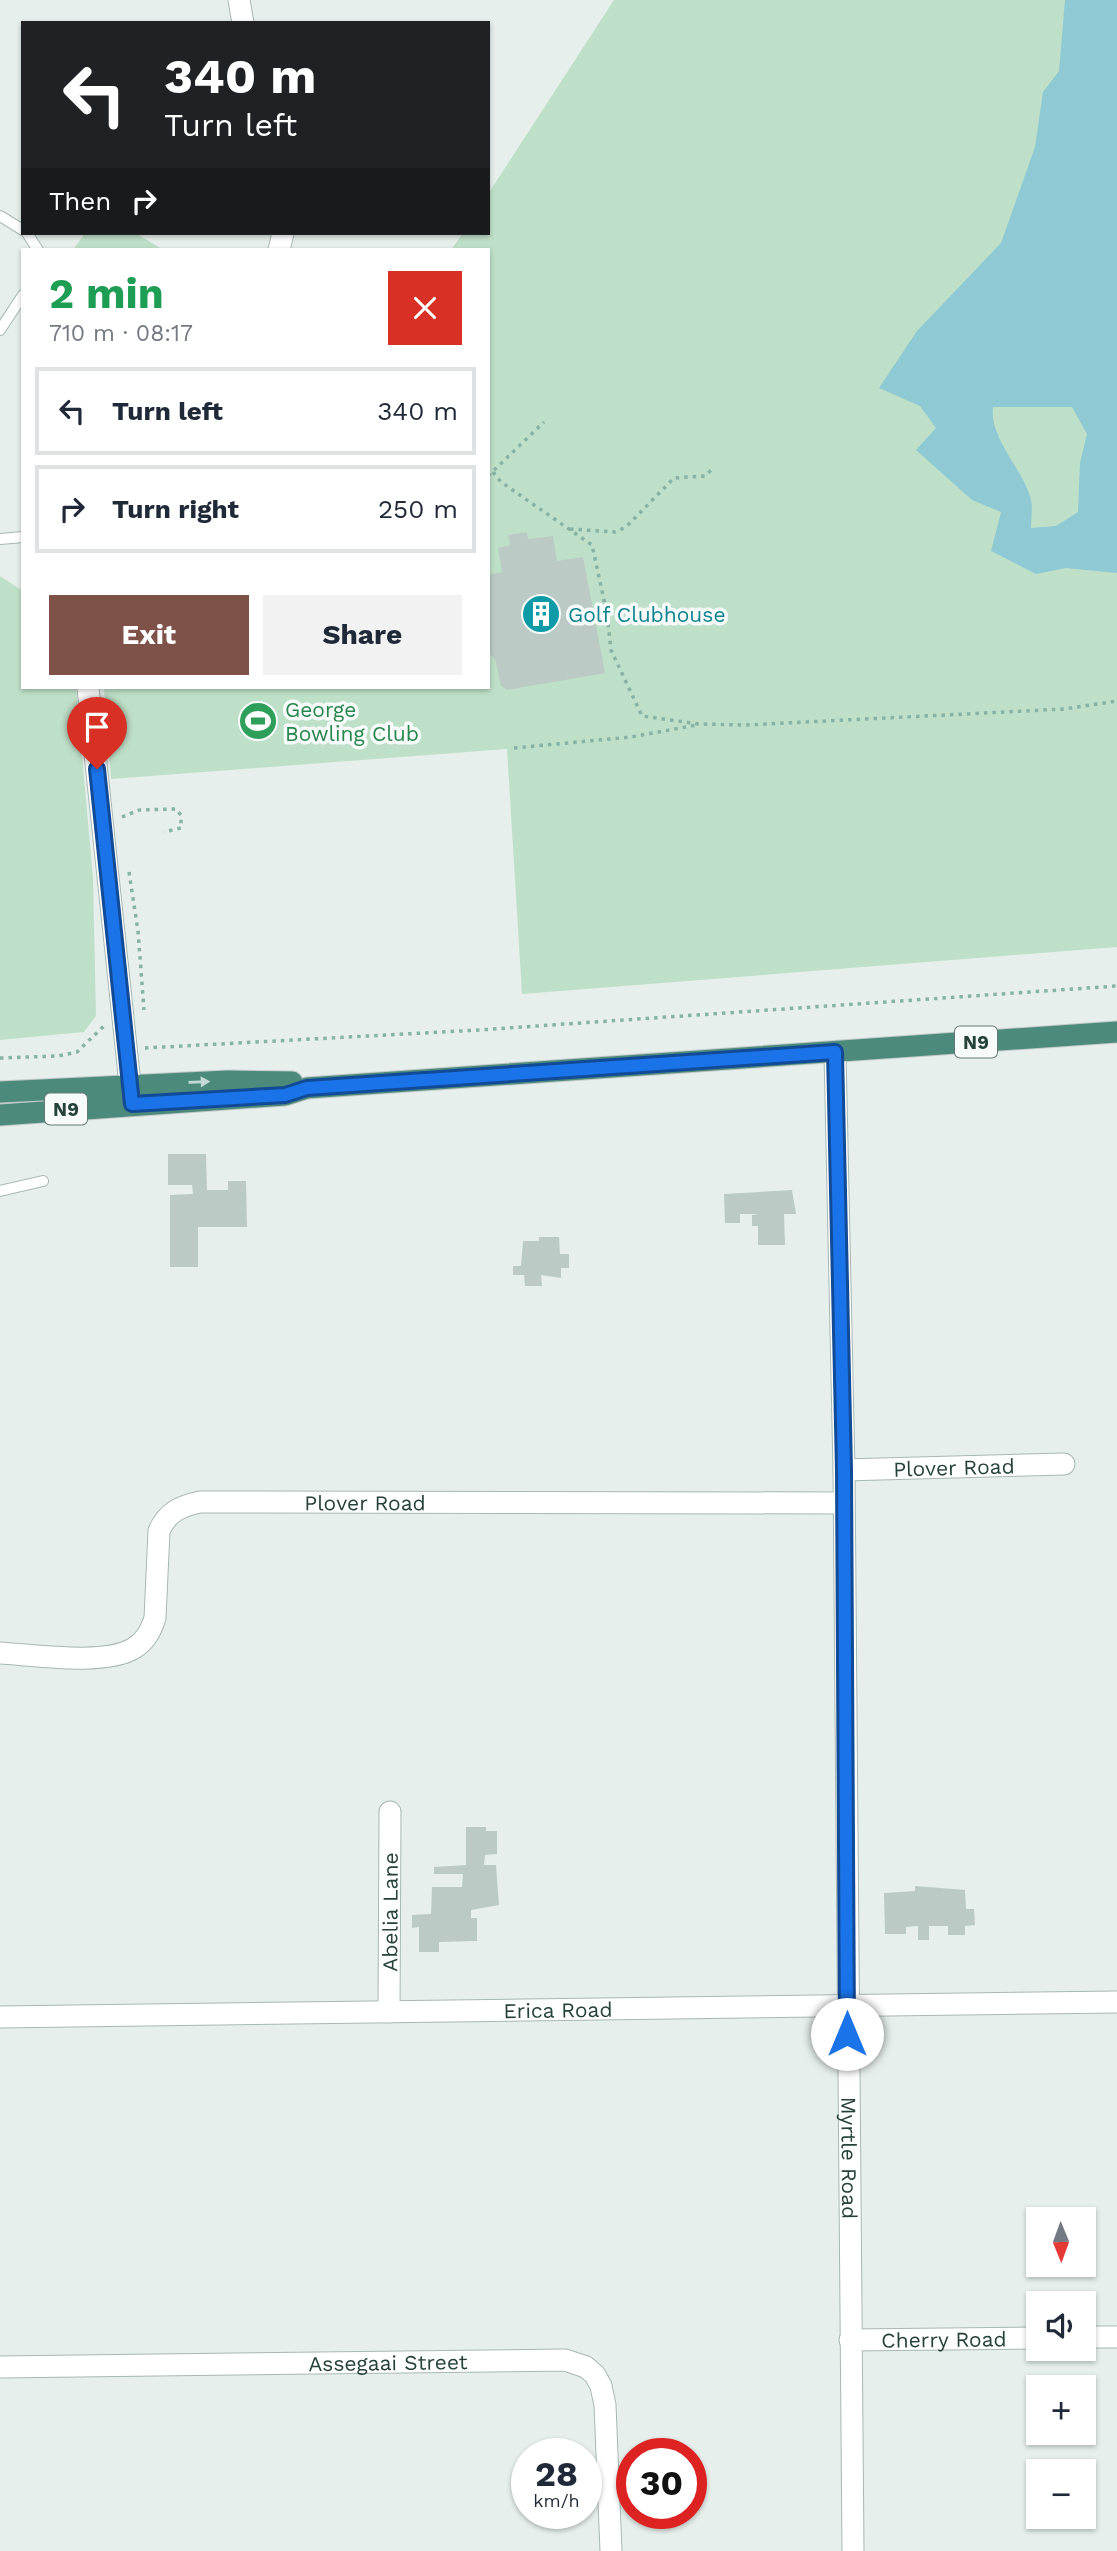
<!DOCTYPE html>
<meta charset="utf-8">
<style>
body{margin:0;font-family:"Work Sans",sans-serif;background:#f2f2f3;color:#1f2937;height:100vh;display:flex;flex-direction:column;font-size:26px;white-space:nowrap}
*{box-sizing:border-box;margin:0}
p{font-size:23px;color:#747a83}
.icon{flex:none;width:38px;height:38px;fill:none;stroke:currentColor;stroke-width:2;stroke-linecap:round;stroke-linejoin:round}
.map{position:relative;flex:1;overflow:hidden}
.side{position:absolute;left:21px;top:248px;width:469px;height:441px;display:flex;flex-direction:column;background:#fff;border-radius:0px;box-shadow:0 2px 5px #0004}
.side>*{flex:none}
.banner{position:absolute;left:21px;top:21px;width:469px;height:214px;border-radius:0px;box-shadow:0 2px 5px #0004;background:#202124;color:#fff;overflow:hidden}
.needle{width:46px;rotate:179deg}
.fabs{position:absolute;left:1026px;top:2207px;display:grid;gap:14px}
.fabs a{display:grid;place-items:center;width:70px;height:70px;border-radius:0px;background:#fff;box-shadow:0 2px 5px #0004;font-size:35px}
.speed{position:absolute;left:511px;top:2438px;display:flex;gap:14px;font-size:35px;font-weight:700;text-align:center}
.speed>*{display:grid;place-content:center;width:91px;height:91px;border-radius:50%;background:#fff;box-shadow:0 2px 5px #0004;line-height:1}
.speed small{font-size:18px;font-weight:400}
.speed .limit{border:10px solid #d22;background:#fff;color:#111}
.pin{position:absolute;display:grid;place-items:center;width:60px;height:60px;color:#fff;margin:-72px -30px;border-radius:50% 50% 50% 0;rotate:-45deg;box-shadow:0 0 7px #0007}
.pin .icon{rotate:45deg}
.me{position:absolute;width:77px;margin:-38px;rotate:0deg;stroke-linejoin:round;filter:drop-shadow(0 0 5px #0008)}
.turn{display:flex;align-items:center;gap:24px;height:147px;padding:0 28px;font-size:32px}
.turn .icon{width:91px;height:91px;stroke-width:2.5}
.turn b{display:block;font-size:49px;line-height:60px}
.then{display:flex;align-items:center;height:66px;padding:0 28px;background:#0003;gap:14px;font-size:26px}
.round{display:grid;place-items:center;flex:none;width:74px;height:74px;border-radius:0px;background:#f2f2f3}
.overview{display:flex;align-items:center;justify-content:space-between;height:119px;padding:0 28px}
h1{font-size:42px;font-weight:700;line-height:52px;color:#1e9e55}
.primary-button{display:flex;gap:14px;margin-top:auto;padding:14px 28px}
.primary-button a{flex:1;height:80px;border-radius:0px;background:#7f5249;color:#fff;font-size:28px;font-weight:700;line-height:80px;text-align:center}
.primary-button a+a{background:#f2f2f3;color:#1f2937}
ul{padding:0;list-style:none}
li{display:flex;align-items:center;gap:21px;height:88px;margin:0 14px 10px;padding:0 14px;border:4px solid #e0e1e3;border-radius:0px}
li div{flex:1}
li b{display:block;font-size:26px}
li em{font-style:normal}
.map>svg:first-child{display:block}
.green{fill:#bfe0c8}
.water{fill:#8ec9d4;fill-rule:evenodd}
.building{fill:#bbcac4}
.lines{fill:none;stroke-linecap:round;stroke-linejoin:round}
.service-casing{stroke:#a8b8b2;stroke-width:12}
.minor-casing{stroke:#a8b8b2;stroke-width:23}
.trunk-casing{stroke:#c2cac8;stroke-width:23}
.path{stroke:#86b3a5;stroke-width:3.5;stroke-dasharray:3.5 5;stroke-linecap:butt}
.service{stroke:#fff;stroke-width:10}
.minor{stroke:#fff;stroke-width:21}
.trunk{stroke:#4c8a7c;stroke-width:21}
.oneway{fill:#c4d9d4}
.route-casing{stroke:#114b97;stroke-width:18}
.route{stroke:#1a73e8;stroke-width:12}
.labels{text-anchor:middle;dominant-baseline:central;stroke-width:7;stroke-linejoin:round;paint-order:stroke}
.shield{fill:#f7fbf9;stroke:#637a73;stroke-width:2}
.shield-label{font-size:19px;font-weight:bold;fill:#24423a}
.culture-label{font-size:21px;fill:#0d838f;stroke:#f7fbf9;text-anchor:start}
.leisure-label{font-size:21px;fill:#27864d;stroke:#f7fbf9;text-anchor:start}
.street-label{font-size:21px;fill:#24423a;stroke:#f7fbf9}
</style>
<div class="map">
<svg width="1117" height="2551" viewBox="0 0 1117 2551">
<rect width="100%" height="100%" fill="#e6efeb"/>
<path class="green" d="M 614,0 L 1117,0 L 1117,947 L 522,994 L 507,749 L 111,779 L 104,688 L 488,688 L 488,250 L 451,250 L 463,233 L 488,233 L 488,194 Z
M 85,233 L 136,233 L 163,250 L 73,250 Z
M 0,576 L 23,591 L 23,688 L 76,688 L 93,878 L 96,1016 L 84,1032 L 0,1040 Z"/>
<path class="water" d="M 1065,0 L 1117,0 L 1117,573 L 1066,568 L 1036,574 L 991,551 L 1001,512 L 972,500 L 916,450 L 936,428 L 920,406 L 879,388 L 917,331 L 1001,243 L 1035,147 L 1043,92 L 1059,71 ZM 993,407 L 1072,407 L 1087,434 L 1080,463 L 1078,512 L 1056,526 L 1031,528 C 1031,519 1033,508 1031,500 C 1023,468 989,439 993,407 Z"/>
<path class="building" d="M 527,532 L 528,539 L 553,536 L 557,561 L 583,557 L 605,673 L 507,690 L 501,686 L 495,659 L 488,653 L 488,575 L 502,572 L 498,548 L 510,545 L 508,535 Z
M 168,1154 L 206,1154 L 207,1190 L 228,1190 L 228,1181 L 246,1181 L 247,1227 L 198,1227 L 198,1267 L 170,1267 L 170,1195 L 193,1194 L 192,1185 L 168,1185 Z
M 792,1190 L 796,1214 L 784,1214 L 785,1245 L 758,1245 L 758,1226 L 752,1226 L 752,1215 L 759,1214 L 740,1214 L 740,1223 L 725,1223 L 724,1194 Z
M 539,1237 L 559,1237 L 560,1254 L 569,1254 L 569,1268 L 561,1268 L 561,1278 L 541,1275 L 542,1286 L 525,1286 L 524,1275 L 513,1275 L 513,1266 L 521,1266 L 523,1241 L 539,1241 Z
M 466,1827 L 486,1827 L 486,1831 L 497,1831 L 497,1854 L 485,1855 L 484,1865 L 496,1865 L 499,1905 L 471,1910 L 471,1918 L 477,1918 L 477,1941 L 439,1942 L 439,1952 L 419,1952 L 419,1927 L 412,1928 L 412,1915 L 431,1914 L 432,1887 L 462,1887 L 463,1874 L 434,1874 L 434,1867 L 466,1865 Z
M 915,1886 L 965,1890 L 966,1909 L 974,1909 L 975,1925 L 965,1926 L 965,1935 L 948,1935 L 948,1926 L 929,1926 L 929,1940 L 918,1940 L 918,1926 L 906,1927 L 906,1934 L 885,1934 L 884,1893 L 915,1891 Z"/>
<g class="lines">
<defs>
<path id="service" d="M 0,216 L 23,230
M 27,233 L 38,250
M 0,330 L 23,295
M 0,539 L 23,537
M 0,1191 L 43,1181"/>
<g id="minor">
<path d="M 239,0 L 243,23"/>
<path d="M 279,250 L 283,233"/>
<path d="M 88,688 L 132,1103"/>
<path id="s1" d="M 835,1052 L 844,1470 L 853,2551"/>
<path id="s2" d="M 844,1470 L 1064,1464"/>
<path id="s3" d="M 0,1653 C 34,1655 106,1666 134,1648 C 146,1641 151,1630 155,1618 L 159,1531 C 167,1512 181,1506 200,1502 L 844,1503"/>
<path id="s4" d="M 389,2012 L 390,1812"/>
<path id="s5" d="M 0,2017 L 1117,2002"/>
<path d="M 1083,2337 L 1117,2337"/>
<path id="s6" d="M 850,2340 L 1038,2338"/>
<path id="s7" d="M 0,2367 L 565,2360 L 586,2367 L 595,2375 L 601,2386 L 605,2405 L 611,2551"/>
</g>
<path id="trunk" d="M 0,1092 L 228,1081 L 292,1082
M 0,1115 L 285,1095 L 307,1088 L 1117,1032"/>
</defs>
<use href="#service" class="service-casing"/>
<use href="#minor" class="minor-casing"/>
<use href="#trunk" class="trunk-casing"/>
<path class="path" d="M 493,472 L 501,482 L 592,545 L 607,614 L 611,650 L 642,716 L 699,724 L 746,725 L 1064,709 L 1117,701
M 488,476 L 544,422
M 570,529 L 615,532 L 626,527 L 674,478 L 705,476 L 712,469
M 514,748 L 631,737 L 697,725
M 122,817 L 139,810 L 176,809 L 181,815 L 181,828 L 164,832
M 129,872 L 138,931 L 144,1010
M 145,1048 L 479,1030 L 1117,986
M 0,1058 L 58,1056 L 77,1052 L 105,1025"/>
<use href="#service" class="service"/>
<use href="#minor" class="minor"/>
<use href="#trunk" class="trunk"/>
</g>
<defs><path id="oneway-solid" d="M-6-.8H1V-3.2L6.5 0L1 3.2V.8H-6Z" transform="scale(1.75)"/></defs>
<use class="oneway" href="#oneway-solid" transform="translate(199 1082) rotate(-2)"/>
<g class="lines">
<defs>
<path id="route" d="M 97,769 L 132,1104 L 285,1095 L 307,1088 L 835,1052 L 844,1470 L 847,2034"/>
</defs>
<use href="#route" class="route-casing"/>
<use href="#route" class="route"/>
</g>
<defs>
<symbol id="building-disc" viewBox="-11 -11 22 22"><circle r="9.5" fill="#0f9aa8" stroke="#f7fbf9"/><path d="M-4-6H4V6H1V3H-1V6H-4ZM-2.5-4.3h1.7v1.8h-1.7ZM.8-4.3h1.7v1.8H.8ZM-2.5-1h1.7V.8h-1.7ZM.8-1h1.7V.8H.8Z" fill="#fff"/></symbol>
<symbol id="stadium-disc" viewBox="-11 -11 22 22"><circle r="9.5" fill="#2e9e5b" stroke="#f7fbf9"/><path d="M0-5a6.5 5 0 1 0 0 10a6.5 5 0 1 0 0-10ZM-3.5-1.8h7v3.6h-7Z" fill="#fff"/></symbol>
</defs>
<g fill-rule="evenodd">
<use href="#building-disc" x="519" y="592" width="44" height="44"/>
<use href="#stadium-disc" x="236" y="699" width="44" height="44"/>
</g>
<g class="labels">
<g class="shield">
<rect x="955" y="1026.5" width="42" height="31" rx="5"/>
<rect x="45" y="1093.5" width="42" height="31" rx="5"/>
</g>
<g class="shield-label">
<text x="976" y="1042">N9</text>
<text x="66" y="1109">N9</text>
</g>
<g class="culture-label">
<text x="568" y="614">Golf Clubhouse</text>
</g>
<g class="leisure-label">
<text x="285" y="709">George<tspan x="285" dy="24">Bowling Club</tspan></text>
</g>
<g class="street-label">
<text stroke="none"><textPath href="#s2" startOffset="110">Plover Road</textPath></text>
<text stroke="none"><textPath href="#s3" startOffset="478">Plover Road</textPath></text>
<text stroke="none"><textPath href="#s4" startOffset="100">Abelia Lane</textPath></text>
<text stroke="none"><textPath href="#s5" startOffset="558">Erica Road</textPath></text>
<text stroke="none"><textPath href="#s1" startOffset="1106">Myrtle Road</textPath></text>
<text stroke="none"><textPath href="#s6" startOffset="94">Cherry Road</textPath></text>
<text stroke="none"><textPath href="#s7" startOffset="388">Assegaai Street</textPath></text>
</g>
</g>
</svg>
<div class="fabs">
<a><svg class="needle" viewBox="-14 -14 28 28"><path d="M0-13l5 13h-10z" fill="#e53935"/><path d="M0 13l5-13h-10z" fill="#747a83"/></svg></a>
<a><svg class="icon" aria-label="sound" viewBox="0 0 24 24"><path d="M4 9h4l5-4v14l-5-4H4zM17 9q2 3 0 6"/></svg></a>
<a>+</a>
<a>−</a>
</div>
<div class="speed"><div>28<small>km/h</small></div><div class="limit">30</div></div>
<div class="pin" style="left:97px;top:769px;background:#d93025"><svg class="icon" aria-label="arrive" viewBox="0 0 24 24"><path d="M6 21V4h12l-3 4 3 4H6"/></svg></div>
<svg class="me" style="left:847px;top:2034px" viewBox="-20 -20 40 40"><circle r="19" fill="#fff"/><path d="M0-13L10 11 0 6-10 11z" fill="#1a73e8"/></svg>
<div class="banner">
<div class="turn"><svg class="icon" aria-label="left" viewBox="0 0 24 24"><path d="M17 20v-9H6M10 6l-5 5 5 5"/></svg><div><b>340 m</b>Turn left</div></div>
<div class="then">Then<svg class="icon" aria-label="right" viewBox="0 0 24 24"><path d="M7 20v-9h11M14 6l5 5-5 5"/></svg></div>
</div>
<section class="side">
<div class="overview"><div><h1>2 min</h1><p>710 m · 08:17</p></div><a class="round" style="background:#d93025;color:#fff"><svg class="icon" aria-label="close" viewBox="0 0 24 24"><path d="M6 6l12 12M18 6L6 18"/></svg></a></div>
<ul>
<li><svg class="icon" aria-label="left" viewBox="0 0 24 24"><path d="M17 20v-9H6M10 6l-5 5 5 5"/></svg><div><b>Turn left</b></div><em>340 m</em></li>
<li><svg class="icon" aria-label="right" viewBox="0 0 24 24"><path d="M7 20v-9h11M14 6l5 5-5 5"/></svg><div><b>Turn right</b></div><em>250 m</em></li>
</ul>
<div class="primary-button"><a>Exit</a><a>Share</a></div>
</section>
</div>
